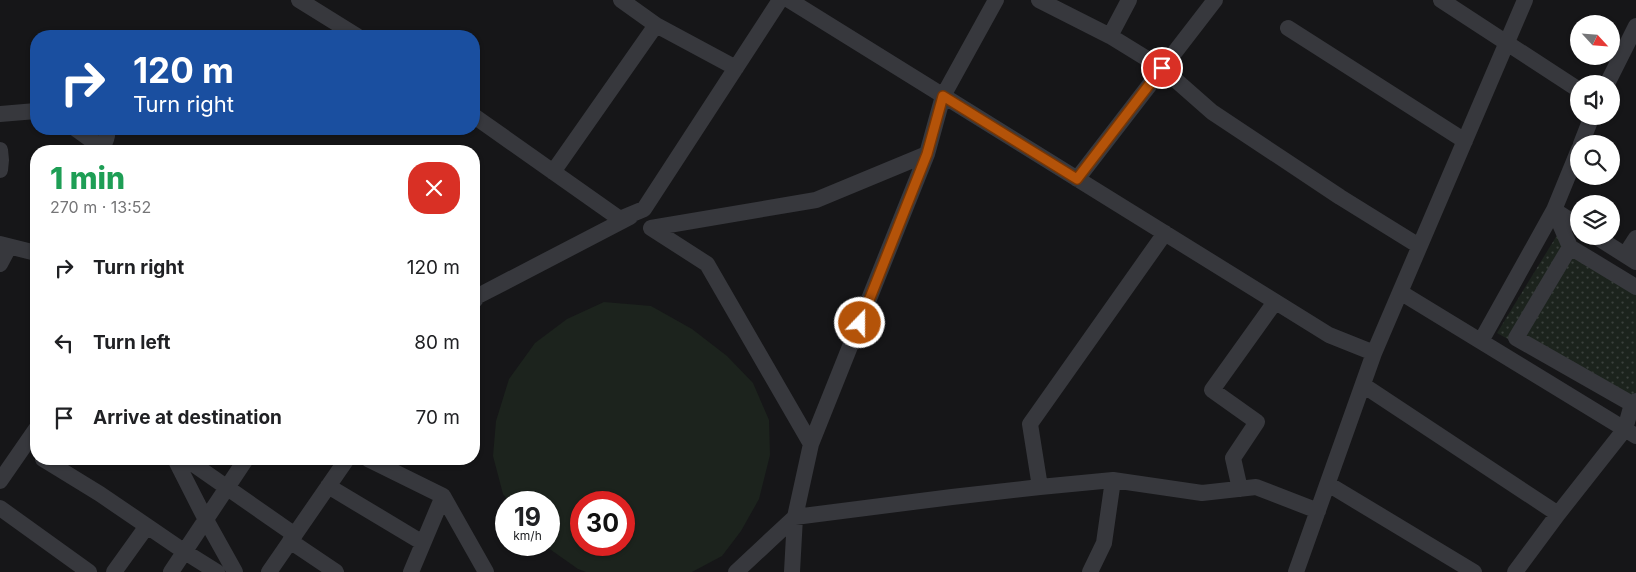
<!DOCTYPE html>
<meta charset="utf-8">
<style>
body{margin:0;font-family:Inter,sans-serif;background:#f6f6f6;color:#202124;height:100vh;display:flex;flex-direction:column;font-size:19px;white-space:nowrap}
*{box-sizing:border-box;margin:0}
p{font-size:16px;color:#757577}
.icon{flex:none;width:28px;height:28px;fill:none;stroke:currentColor;stroke-width:2;stroke-linecap:round;stroke-linejoin:round}
.map{position:relative;flex:1;overflow:hidden}
.drawer{position:absolute;left:30px;top:145px;width:450px;height:320px;display:flex;flex-direction:column;background:#fff;border-radius:20px;box-shadow:0 1px 4px #0004}
.drawer>*{flex:none}
.top-card{position:absolute;left:30px;top:30px;width:450px;height:105px;border-radius:20px;box-shadow:0 1px 4px #0004;background:#1a4fa0;color:#fff;overflow:hidden}
.needle{width:32px;rotate:116deg}
.tools{position:absolute;left:1570px;top:15px;display:grid;gap:10px}
.tools a{display:grid;place-items:center;width:50px;height:50px;border-radius:50%;background:#fff;box-shadow:0 1px 4px #0004;font-size:25px}
.speed{position:absolute;left:495px;top:491px;display:flex;gap:10px;font-size:25px;font-weight:700;text-align:center}
.speed>*{display:grid;place-content:center;width:65px;height:65px;border-radius:50%;background:#fff;box-shadow:0 1px 4px #0004;line-height:1}
.speed small{font-size:12px;font-weight:400}
.speed .limit{border:8px solid #d22;background:#fff;color:#111}
.pin{position:absolute;display:grid;place-items:center;width:42px;height:42px;color:#fff;margin:-21px;border:2px solid #fff;border-radius:50%;box-shadow:0 1px 5px #0007}
.me{position:absolute;width:55px;margin:-28px;rotate:22deg;stroke-linejoin:round;filter:drop-shadow(0 0 4px #0008)}
.turn{display:flex;align-items:center;gap:18px;height:105px;padding:0 20px;font-size:22px}
.turn .icon{width:65px;height:65px;stroke-width:2.5}
.turn b{display:block;font-size:35px;line-height:42px}
.round{display:grid;place-items:center;flex:none;width:52px;height:52px;border-radius:20px;background:#f6f6f6}
.summary{display:flex;align-items:center;justify-content:space-between;height:85px;padding:0 20px}
h1{font-size:30px;font-weight:800;line-height:38px;color:#1e9e55}
ul{padding:0;list-style:none}
li{display:flex;align-items:center;gap:15px;height:75px;padding:0 20px}
li div{flex:1}
li b{display:block;font-size:19px}
li em{font-style:normal}
.map>svg:first-child{display:block}
.park{fill:url(#park-dots)}
.garden{fill:#1c231d;fill-rule:evenodd}
.lines{fill:none;stroke-linecap:round;stroke-linejoin:round}
.minor{stroke:#37383d;stroke-width:16}
.route-casing{stroke:#753606;stroke-width:12}
.route{stroke:#b45309;stroke-width:9}
</style>
<div class="map">
<svg width="1636" height="572" viewBox="0 0 1636 572">
<defs>
<pattern id="park-dots" width="8" height="8" patternUnits="userSpaceOnUse" patternTransform="scale(1.25)"><rect width="8" height="8" fill="#1c231d"/><path d="M2 2h.1M6 6h.1" fill="none" stroke="#3a403c" stroke-width="1.8" stroke-linecap="round"/></pattern>
</defs>
<rect width="100%" height="100%" fill="#161618"/>
<path class="park" d="M 1559,232 L 1636,279 L 1636,402 L 1629,406 L 1497,333 Z"/>
<path class="garden" d="M 604,302 L 651,306 L 692,329 L 727,356 L 753,383 L 769,420 L 770,455 L 759,499 L 741,531 L 722,556 L 692,572 L 586,572 L 578,569 L 544,545 L 549,545 L 549,502 L 509,502 L 503,494 L 493,456 L 496,421 L 509,379 L 535,343 L 567,319 ZM 624,502 L 624,545 L 581,545 L 581,502 Z"/>
<g class="lines">
<path class="minor" d="M 299,0 L 357,36
M 789,0 L 1329,335 L 1374,353
M 1039,0 L 1110,36
M 1129,0 L 1110,36 L 1162,68 L 1212,112 L 1340,197 L 1419,246
M 1441,0 L 1579,90
M 656,25 L 736,68
M 1288,28 L 1465,141
M 1607,84 L 1636,26
M 0,114 L 36,111
M 474,116 L 620,219 L 644,209 L 780,0
M 76,129 L 101,147 C 106,143 108,135 107,129
M 1581,144 L 1592,116
M 0,150 L 1,160 L 0,170
M 553,172 L 656,25 L 621,0
M 1077,179 L 1215,0
M 1595,236 L 1636,262
M 0,244 L 36,253
M 1570,247 L 1554,210 L 1579,149
M 1625,255 L 1636,238
M 0,264 L 9,247
M 1400,292 L 1636,436
M 474,301 L 478,296 L 630,217
M 1481,341 L 1554,210 L 1579,226
M 1363,385 L 1558,514
M 1632,404 L 1516,338 L 1570,247 L 1636,287
M 811,444 L 707,264 L 651,228 L 816,200 L 927,154
M 43,459 L 100,494 L 185,552 L 217,572
M 175,459 L 206,520 L 235,572
M 186,459 L 295,535
M 368,459 L 443,496 L 411,572
M 0,481 L 36,429
M 1328,484 L 1474,572
M 328,486 L 423,543
M 1040,487 L 1030,424 L 1165,233
M 1240,489 L 1233,458 L 1257,422 L 1212,390 L 1275,302
M 443,496 L 486,572
M 0,508 L 89,572
M 290,541 L 336,572
M 114,572 L 147,526
M 171,572 L 246,459
M 269,572 L 347,459
M 736,572 L 795,517 L 952,497 L 1040,487 L 1113,480 L 1202,493 L 1256,487 L 1318,511
M 792,572 L 795,517 L 811,444 L 927,154 L 943,96 L 996,0
M 1090,572 L 1104,543 L 1113,480
M 1296,572 L 1374,353 L 1525,0
M 1515,572 L 1558,514 L 1625,429 L 1632,404 L 1636,401"/>
</g>
<g class="lines">
<defs>
<path id="route" d="M 860,323 L 927,154 L 943,96 L 1077,179 L 1162,68"/>
</defs>
<use href="#route" class="route-casing"/>
<use href="#route" class="route"/>
</g>
</svg>
<div class="tools">
<a><svg class="needle" viewBox="-14 -14 28 28"><path d="M0-13l5 13h-10z" fill="#e53935"/><path d="M0 13l5-13h-10z" fill="#757577"/></svg></a>
<a><svg class="icon" aria-label="sound" viewBox="0 0 24 24"><path d="M4 9h4l5-4v14l-5-4H4zM17 9q2 3 0 6"/></svg></a>
<a><svg class="icon" aria-label="search" viewBox="0 0 24 24"><circle cx="10" cy="10" r="6"/><path d="M15 15l6 6"/></svg></a>
<a><svg class="icon" aria-label="layers" viewBox="0 0 24 24"><path d="M12 4l9 5-9 5-9-5zM3 14l9 5 9-5"/></svg></a>
</div>
<div class="speed"><div>19<small>km/h</small></div><div class="limit">30</div></div>
<div class="pin" style="left:1162px;top:68px;background:#d93025"><svg class="icon" aria-label="arrive" viewBox="0 0 24 24"><path d="M6 21V4h12l-3 4 3 4H6"/></svg></div>
<svg class="me" style="left:860px;top:323px" viewBox="-20 -20 40 40"><circle r="17" fill="#b45309" stroke="#fff" stroke-width="3"/><path d="M0-11L8 9 0 5-8 9z" fill="#fff"/></svg>
<div class="top-card">
<div class="turn"><svg class="icon" aria-label="right" viewBox="0 0 24 24"><path d="M7 20v-9h11M14 6l5 5-5 5"/></svg><div><b>120 m</b>Turn right</div></div>
</div>
<section class="drawer">
<div class="summary"><div><h1>1 min</h1><p>270 m · 13:52</p></div><a class="round" style="background:#d93025;color:#fff"><svg class="icon" aria-label="close" viewBox="0 0 24 24"><path d="M6 6l12 12M18 6L6 18"/></svg></a></div>
<ul>
<li><svg class="icon" aria-label="right" viewBox="0 0 24 24"><path d="M7 20v-9h11M14 6l5 5-5 5"/></svg><div><b>Turn right</b></div><em>120 m</em></li>
<li><svg class="icon" aria-label="left" viewBox="0 0 24 24"><path d="M17 20v-9H6M10 6l-5 5 5 5"/></svg><div><b>Turn left</b></div><em>80 m</em></li>
<li><svg class="icon" aria-label="arrive" viewBox="0 0 24 24"><path d="M6 21V4h12l-3 4 3 4H6"/></svg><div><b>Arrive at destination</b></div><em>70 m</em></li>
</ul>
</section>
</div>
